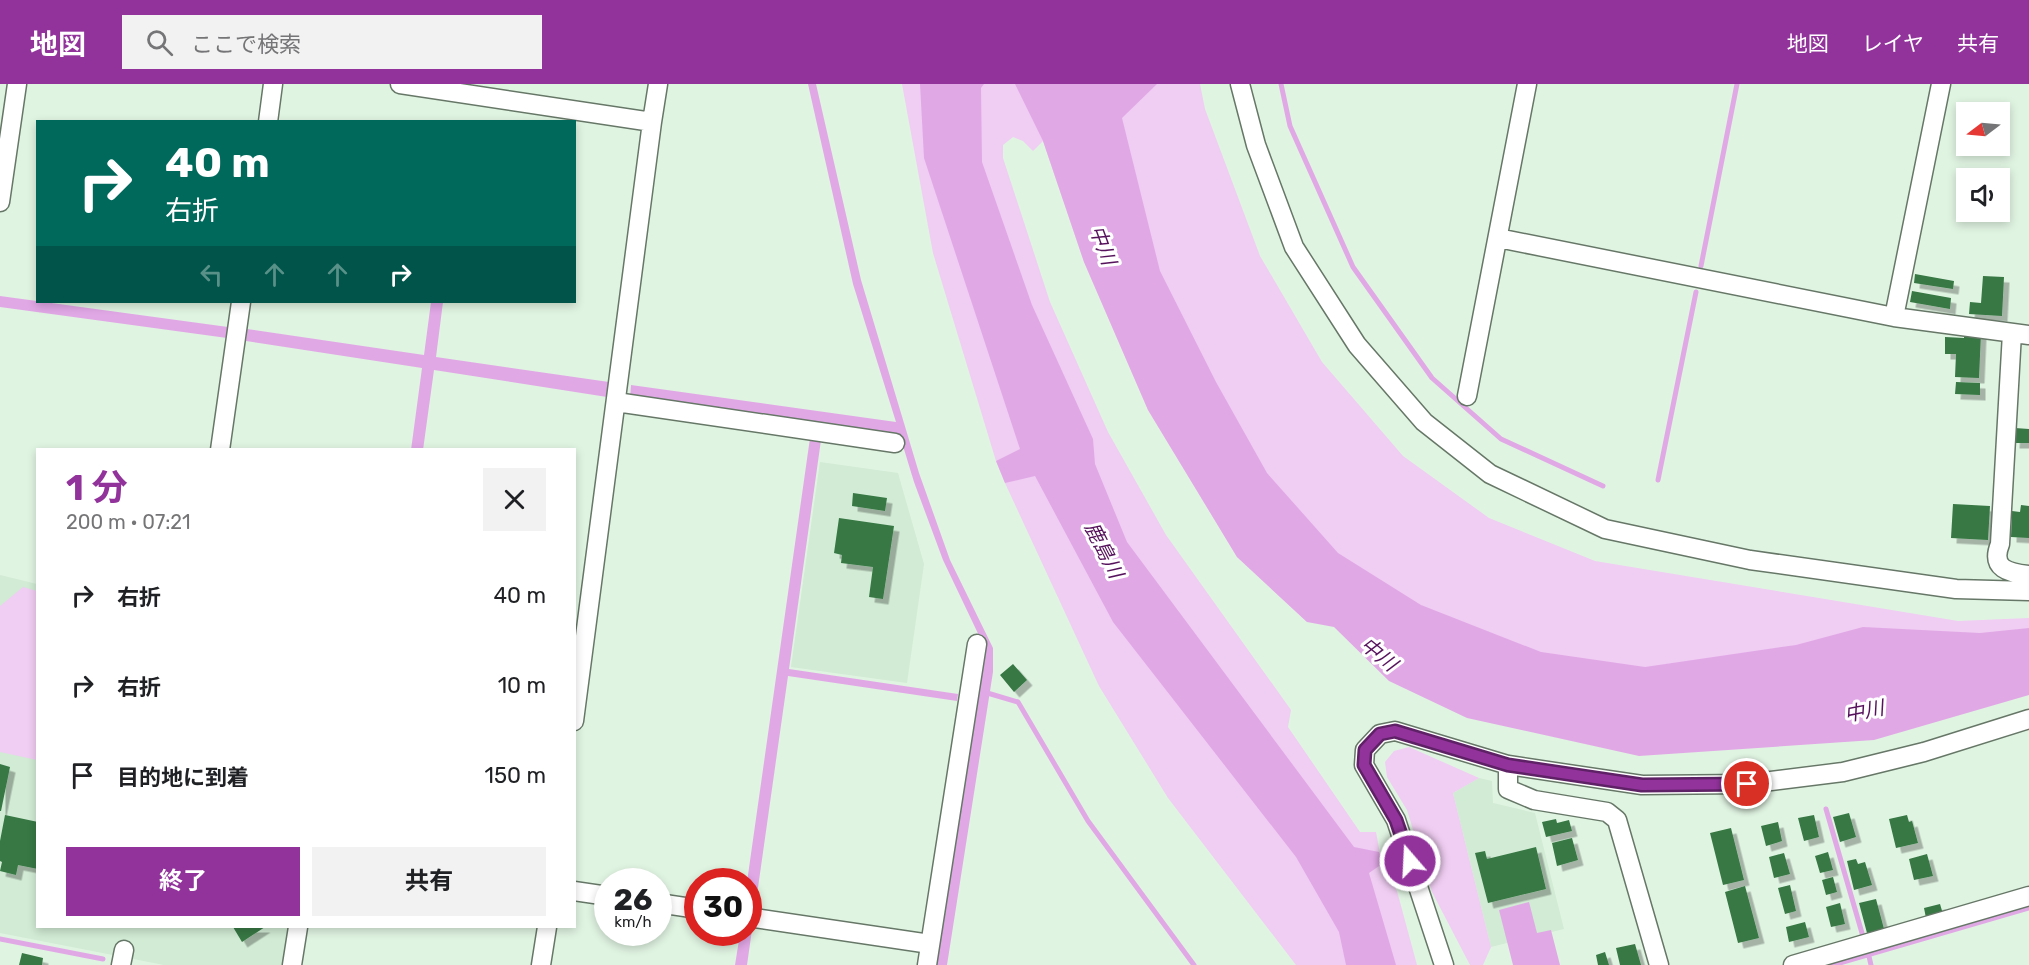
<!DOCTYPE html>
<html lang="ja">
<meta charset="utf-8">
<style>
body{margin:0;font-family:Rubik,"Noto Sans JP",sans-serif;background:#f2f2f2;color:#202124;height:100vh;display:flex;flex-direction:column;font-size:22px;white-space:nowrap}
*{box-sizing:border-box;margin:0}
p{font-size:20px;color:#757577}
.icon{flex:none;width:33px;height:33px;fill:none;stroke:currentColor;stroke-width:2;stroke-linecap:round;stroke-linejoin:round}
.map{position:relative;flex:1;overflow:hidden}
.sheet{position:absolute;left:36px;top:364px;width:540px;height:480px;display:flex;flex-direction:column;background:#fff;border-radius:0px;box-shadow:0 3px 9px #0003}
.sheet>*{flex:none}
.hud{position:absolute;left:36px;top:36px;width:540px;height:183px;border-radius:0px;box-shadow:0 3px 9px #0003;background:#00695c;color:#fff;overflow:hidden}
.needle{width:39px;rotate:254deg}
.controls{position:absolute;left:1956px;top:18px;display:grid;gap:12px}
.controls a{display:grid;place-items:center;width:54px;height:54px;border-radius:0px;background:#fff;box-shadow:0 3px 9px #0003;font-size:30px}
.speed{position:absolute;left:594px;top:784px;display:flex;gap:12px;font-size:30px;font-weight:700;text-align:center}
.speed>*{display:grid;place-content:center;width:78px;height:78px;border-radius:50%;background:#fff;box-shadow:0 3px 9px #0003;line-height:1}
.speed small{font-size:15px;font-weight:400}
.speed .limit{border:9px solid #d22;background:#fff;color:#111}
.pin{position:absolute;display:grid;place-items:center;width:51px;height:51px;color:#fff;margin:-26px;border:3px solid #fff;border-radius:50%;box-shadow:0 2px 6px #0007}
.me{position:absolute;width:66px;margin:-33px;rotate:341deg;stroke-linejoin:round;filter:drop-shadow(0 0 4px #0008)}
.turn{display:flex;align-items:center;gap:21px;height:126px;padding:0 30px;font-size:27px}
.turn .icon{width:78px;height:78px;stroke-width:2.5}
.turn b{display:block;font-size:42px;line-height:51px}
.lanes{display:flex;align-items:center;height:57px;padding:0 30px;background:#0003;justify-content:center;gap:30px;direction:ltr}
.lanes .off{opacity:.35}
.round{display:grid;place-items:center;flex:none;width:63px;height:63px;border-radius:0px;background:#f2f2f2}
.summary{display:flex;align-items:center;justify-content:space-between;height:102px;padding:0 30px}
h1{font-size:36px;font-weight:700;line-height:45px;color:#92339c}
.primary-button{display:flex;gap:12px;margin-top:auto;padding:12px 30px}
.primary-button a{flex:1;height:69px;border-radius:0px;background:#92339c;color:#fff;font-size:24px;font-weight:700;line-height:69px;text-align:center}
.primary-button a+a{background:#f2f2f2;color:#202124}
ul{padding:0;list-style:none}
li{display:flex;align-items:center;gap:18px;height:90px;padding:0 30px}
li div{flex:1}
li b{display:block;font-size:22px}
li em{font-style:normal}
header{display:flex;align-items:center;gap:36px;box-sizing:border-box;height:84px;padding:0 30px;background:#92339c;color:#fff}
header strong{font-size:28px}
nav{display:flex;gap:33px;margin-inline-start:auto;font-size:21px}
.search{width:420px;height:54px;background:#f2f2f2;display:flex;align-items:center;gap:15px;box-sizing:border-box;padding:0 21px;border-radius:0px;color:#757577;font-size:22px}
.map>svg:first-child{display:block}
.built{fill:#d1ebd4}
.green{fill:#f0cdf3}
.water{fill:#e1a8e6}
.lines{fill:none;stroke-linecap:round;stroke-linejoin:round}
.stream{stroke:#e1a8e6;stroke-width:5}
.building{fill:#377844;filter:url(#shadow)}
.minor-casing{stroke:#667767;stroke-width:21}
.minor{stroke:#fff;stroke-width:18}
.route-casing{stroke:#5f2165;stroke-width:15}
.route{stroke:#92339c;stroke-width:10}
.labels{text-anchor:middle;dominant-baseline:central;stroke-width:6;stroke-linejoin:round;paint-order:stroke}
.water-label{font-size:20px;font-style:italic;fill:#56125c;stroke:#fff}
</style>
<header>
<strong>地図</strong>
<div class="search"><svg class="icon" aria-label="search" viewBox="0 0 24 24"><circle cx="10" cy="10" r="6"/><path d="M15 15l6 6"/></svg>ここで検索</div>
<nav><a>地図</a><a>レイヤ</a><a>共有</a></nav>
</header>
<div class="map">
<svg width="2029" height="881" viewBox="0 0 2029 881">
<defs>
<filter id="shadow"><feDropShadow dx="5.5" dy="5.5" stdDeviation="0" flood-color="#0004"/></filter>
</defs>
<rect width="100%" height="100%" fill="#e0f4e2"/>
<path class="built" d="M 820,378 L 898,389 L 924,480 L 907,599 L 791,583 Z
M 0,491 L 37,500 L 38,843 L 292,843 L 286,881 L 164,881 L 0,849 Z
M 1479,694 L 1492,697 L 1493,719 L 1535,729 L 1564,845 L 1491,863 L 1453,709 Z"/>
<path class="green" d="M 902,0 L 926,0 L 1036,346 L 1306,761 L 1361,881 L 1296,881 L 1168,714 L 1099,602 L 1005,399 L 996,377 L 933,169 Z
M 956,0 L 1032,0 L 1307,538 L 1237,473 L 1148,326 L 1084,178 L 1043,57 L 1033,67 L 1023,57 L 1013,53 L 1003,61 L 1003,74 L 1050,218 L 1108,348 L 1166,451 L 1291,626 L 1288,643 L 1360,748 L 1376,748 L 1382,780 L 1397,807 L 1417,881 L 1380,881 L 1119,476 L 1013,217 Z
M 1067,0 L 1200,0 L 1205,25 L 1260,172 L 1322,278 L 1403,372 L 1489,434 L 1595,477 L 1958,537 L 2029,534 L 2029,572 L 1595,620 L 1240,419 Z
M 23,503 L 37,507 L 37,676 L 0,668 L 0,522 Z
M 1409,663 L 1479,694 L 1453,709 L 1491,863 L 1483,881 L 1470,881 L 1432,808 L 1407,726 L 1387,693 L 1385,678 L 1394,667 Z"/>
<path class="water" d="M 808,0 L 816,0 L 861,196 L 919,389 L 950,476 L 993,564 L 993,588 L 947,881 L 936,881 L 983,560 L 943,476 L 914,398 L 900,352 L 630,315 L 631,301 L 896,338 L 853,200 Z
M 920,0 L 984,0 L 981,4 L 982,78 L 1032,221 L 1093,355 L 1095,380 L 1127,458 L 1354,763 L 1379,768 L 1382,780 L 1369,789 L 1396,881 L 1346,881 L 1339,848 L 1296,773 L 1113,538 L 1035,392 L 1005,399 L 996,377 L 1020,365 L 924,74 Z
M 1015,0 L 1157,0 L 1122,34 L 1160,187 L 1216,298 L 1267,389 L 1338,469 L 1421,521 L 1541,568 L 1645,583 L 1796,561 L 1863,543 L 1980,549 L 2029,544 L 2029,611 L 1874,656 L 1639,672 L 1467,634 L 1389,597 L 1334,543 L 1307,538 L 1237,473 L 1148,326 L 1084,178 L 1043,57 Z
M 0,212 L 228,243 L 227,254 L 0,223 Z
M 431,218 L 443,218 L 436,273 L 609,298 L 607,313 L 434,286 L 423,366 L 411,366 L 422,284 L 246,257 L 247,245 L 424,271 Z
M 810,354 L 821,356 L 789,585 L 958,610 L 957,617 L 788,592 L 747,881 L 735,881 L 740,850 L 736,849 L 748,849 L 748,798 L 747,798 Z
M 1529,818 L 1537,849 L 1551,846 L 1560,881 L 1513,881 L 1499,826 Z"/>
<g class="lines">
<path class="stream" d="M 1281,0 L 1290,42 L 1353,183 L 1432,294 L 1501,355 L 1603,402
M 1701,182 L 1737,0
M 1658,396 L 1696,208
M 984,608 L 1018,618 L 1088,737 L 1194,881
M 1826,725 L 1864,856
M 0,855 L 103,875
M 1868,868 L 1871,881
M 1833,881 L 2029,824"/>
</g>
<path class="building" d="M 1915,190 L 1954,197 L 1953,205 L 1914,199 Z
M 1983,192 L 2004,193 L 2002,232 L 1969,230 L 1970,218 L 1981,219 Z
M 1912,207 L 1951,214 L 1950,225 L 1910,218 Z
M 1964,249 L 1981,249 L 1979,294 L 1955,293 L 1956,270 L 1945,270 L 1945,253 L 1964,254 Z
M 1956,298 L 1980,299 L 1980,311 L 1955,310 Z
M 2015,344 L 2029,345 L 2029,359 L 2014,359 Z
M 853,409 L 887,414 L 885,427 L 852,422 Z
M 1953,420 L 1990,422 L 1988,456 L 1951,454 Z
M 2021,421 L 2029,422 L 2029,454 L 2011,453 L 2012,427 L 2020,428 Z
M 839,434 L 894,442 L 883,515 L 869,513 L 873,483 L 841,479 L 842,471 L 834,469 Z
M 1013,580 L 1027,596 L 1014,608 L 1000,591 Z
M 0,680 L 10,683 L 1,727 L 0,727 Z
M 1849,729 L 1856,753 L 1840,758 L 1833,733 Z
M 5,731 L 38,738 L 38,785 L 18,781 L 16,791 L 0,787 L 2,778 L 0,777 L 0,757 Z
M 1814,731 L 1819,753 L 1804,757 L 1798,734 Z
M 1907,731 L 1909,738 L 1912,737 L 1918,759 L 1896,764 L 1889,735 Z
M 1556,735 L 1557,739 L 1569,736 L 1572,747 L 1546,753 L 1542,738 Z
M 1778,738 L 1782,757 L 1766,762 L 1761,742 Z
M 1731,744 L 1744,796 L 1723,801 L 1710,749 Z
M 1572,754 L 1578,776 L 1557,782 L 1552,759 Z
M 1536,763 L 1546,805 L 1488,819 L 1475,769 L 1485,767 L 1487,775 Z
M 1828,768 L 1833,786 L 1820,789 L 1815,772 Z
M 1784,769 L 1790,790 L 1774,794 L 1769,773 Z
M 1927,770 L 1933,792 L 1914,796 L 1909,775 Z
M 1856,775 L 1858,780 L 1865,778 L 1872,801 L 1854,806 L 1847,777 Z
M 1833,793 L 1837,808 L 1826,811 L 1822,796 Z
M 1790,801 L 1796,827 L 1785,830 L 1778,804 Z
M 1745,802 L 1759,854 L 1738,859 L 1725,808 Z
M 1876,815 L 1884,845 L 1867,849 L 1859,819 Z
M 1840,819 L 1845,840 L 1831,843 L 1826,823 Z
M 1940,820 L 1943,830 L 1926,834 L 1924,824 Z
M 1805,838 L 1809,853 L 1789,858 L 1786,843 Z
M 233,843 L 265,843 L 242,858 Z
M 1635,860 L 1641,881 L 1620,881 L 1616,864 Z
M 1605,868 L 1609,881 L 1598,881 L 1596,871 Z
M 22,869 L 43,874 L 42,881 L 19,881 Z"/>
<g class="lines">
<defs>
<path id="minor" d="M 400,0 L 652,38
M 1240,0 L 1256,61 L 1294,163 L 1357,261 L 1424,338 L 1490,390 L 1605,445 L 1750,476 L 1956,505 L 2029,507
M 268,38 L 273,0
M 0,118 L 17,0
M 1498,154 L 1894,233 L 2029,251
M 1894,233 L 1941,0
M 2012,249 L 2000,460 C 1990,485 2009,489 2029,491
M 1467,312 L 1527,0
M 616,318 L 895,359
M 220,366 L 241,218
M 574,637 L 652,38 L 658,0
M 1508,681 L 1508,705 L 1534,716 L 1607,728 L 1617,736 L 1659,881
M 574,807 L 608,812
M 658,819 L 698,825
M 748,833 L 930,860
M 121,881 L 124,866
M 292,881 L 298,843
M 541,881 L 547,843
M 927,881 L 977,560
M 1444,881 L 1396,736 L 1364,681 L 1365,666 L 1380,650 L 1395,647 L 1508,681 L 1642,701 L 1747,700 L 1843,688 L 1924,668 L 2029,635
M 1793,881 L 2029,812"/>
</defs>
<use href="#minor" class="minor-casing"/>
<use href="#minor" class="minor"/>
</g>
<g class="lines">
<defs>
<path id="route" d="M 1410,777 L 1396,736 L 1364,681 L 1365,666 L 1380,650 L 1395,647 L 1508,681 L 1642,701 L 1747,700"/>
</defs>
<use href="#route" class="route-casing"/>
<use href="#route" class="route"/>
</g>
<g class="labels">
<g class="water-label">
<text transform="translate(1103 161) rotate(70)">中川</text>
<text transform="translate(1104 466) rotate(63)">鹿島川</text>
<text transform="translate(1379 570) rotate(39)">中川</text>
<text transform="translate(1864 627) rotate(-11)">中川</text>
</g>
</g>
</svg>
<div class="controls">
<a><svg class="needle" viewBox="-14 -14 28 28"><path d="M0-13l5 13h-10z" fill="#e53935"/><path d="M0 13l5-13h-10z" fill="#757577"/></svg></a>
<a><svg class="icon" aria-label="sound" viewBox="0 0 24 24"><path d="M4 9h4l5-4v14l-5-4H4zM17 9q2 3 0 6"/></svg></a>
</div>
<div class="speed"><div>26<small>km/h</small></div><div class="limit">30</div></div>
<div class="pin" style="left:1747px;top:700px;background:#d93025"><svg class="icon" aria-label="arrive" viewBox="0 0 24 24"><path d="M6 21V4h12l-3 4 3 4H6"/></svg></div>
<svg class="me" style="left:1410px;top:777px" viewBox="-20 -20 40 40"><circle r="17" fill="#92339c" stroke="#fff" stroke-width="3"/><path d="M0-11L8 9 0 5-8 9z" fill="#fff"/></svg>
<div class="hud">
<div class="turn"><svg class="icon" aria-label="right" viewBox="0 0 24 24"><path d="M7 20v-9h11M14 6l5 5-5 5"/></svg><div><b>40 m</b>右折</div></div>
<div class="lanes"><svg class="icon off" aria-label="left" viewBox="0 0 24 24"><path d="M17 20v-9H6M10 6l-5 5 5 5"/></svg><svg class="icon off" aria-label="ahead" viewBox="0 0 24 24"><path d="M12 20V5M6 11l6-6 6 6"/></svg><svg class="icon off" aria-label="ahead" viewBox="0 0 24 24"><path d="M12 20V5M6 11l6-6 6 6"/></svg><svg class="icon" aria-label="right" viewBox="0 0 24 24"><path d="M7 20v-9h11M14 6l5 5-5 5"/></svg></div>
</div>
<section class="sheet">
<div class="summary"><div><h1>1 分</h1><p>200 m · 07:21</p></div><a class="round"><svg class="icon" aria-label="close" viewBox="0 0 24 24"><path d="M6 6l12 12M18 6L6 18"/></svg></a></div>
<ul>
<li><svg class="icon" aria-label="right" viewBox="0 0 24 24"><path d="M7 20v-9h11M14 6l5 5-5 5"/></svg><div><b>右折</b></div><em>40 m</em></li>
<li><svg class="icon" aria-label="right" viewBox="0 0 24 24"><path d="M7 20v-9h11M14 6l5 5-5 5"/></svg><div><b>右折</b></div><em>10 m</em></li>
<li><svg class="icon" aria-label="arrive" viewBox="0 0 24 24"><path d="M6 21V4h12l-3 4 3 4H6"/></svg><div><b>目的地に到着</b></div><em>150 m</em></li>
</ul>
<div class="primary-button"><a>終了</a><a>共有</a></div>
</section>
</div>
